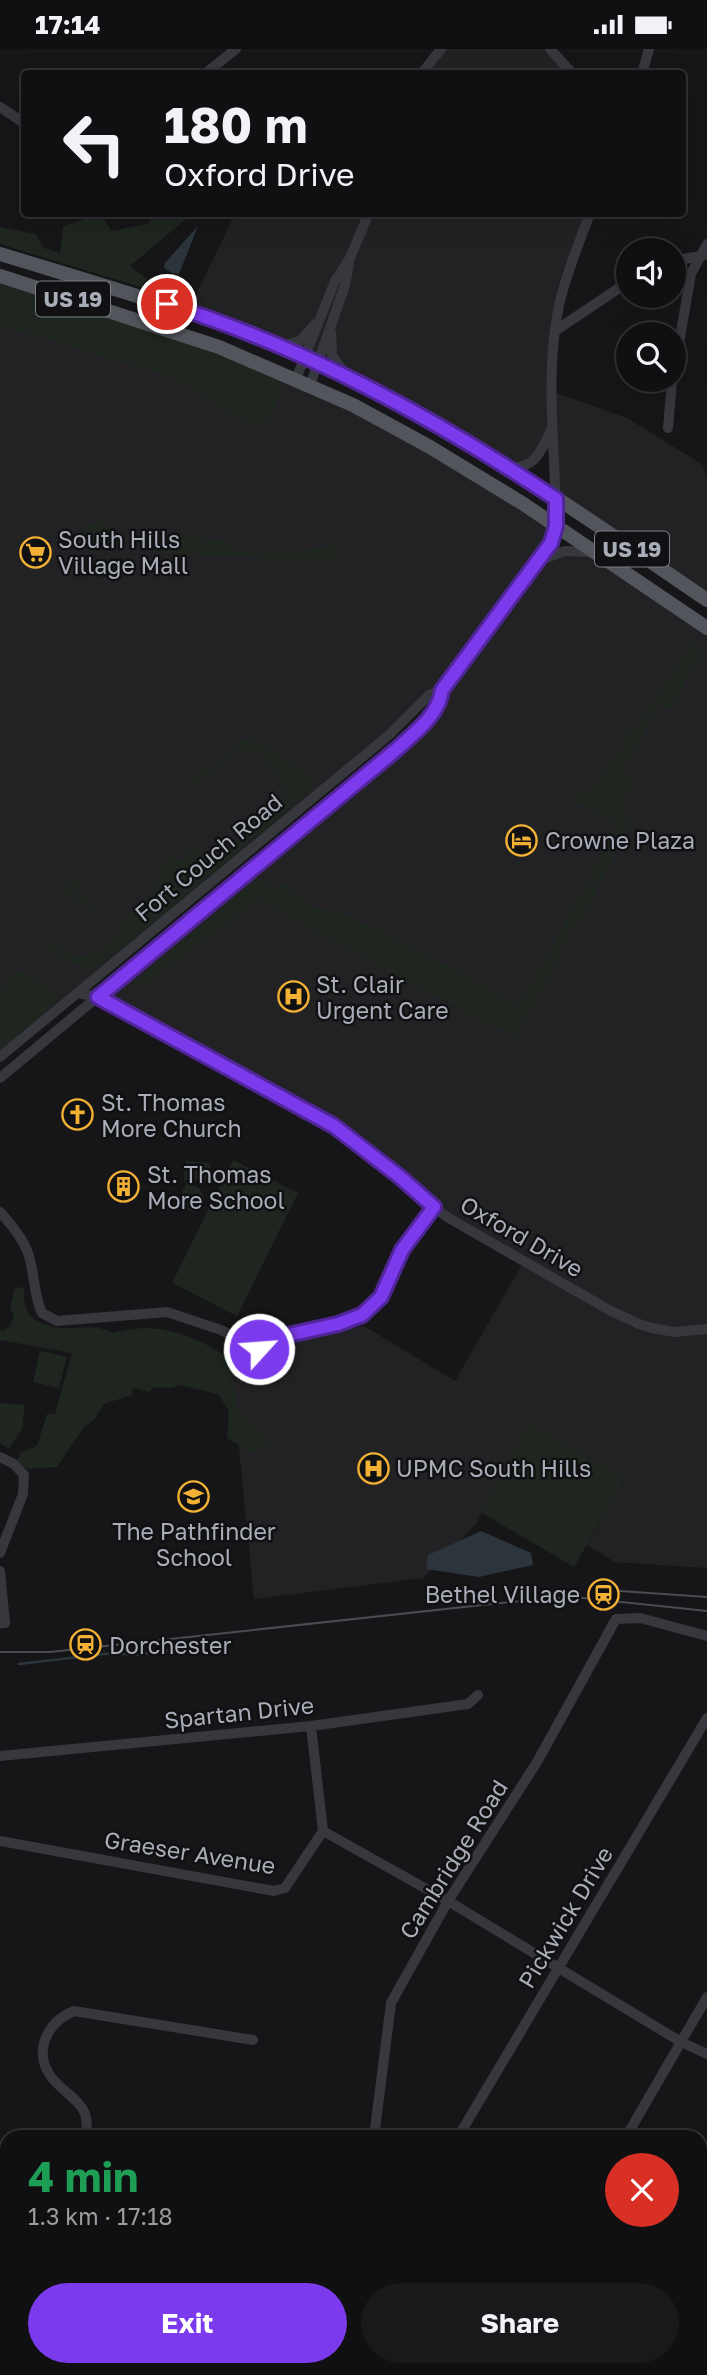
<!DOCTYPE html>
<meta charset="utf-8">
<style>
body{margin:0;font-family:"Golos Text",sans-serif;background:#19191b;color:#f1f3f6;height:100vh;display:flex;flex-direction:column;font-size:26px;white-space:nowrap}
*{box-sizing:border-box;margin:0}
p{font-size:23px;color:#9c9d9f}
.icon{flex:none;width:38px;height:38px;fill:none;stroke:currentColor;stroke-width:2;stroke-linecap:round;stroke-linejoin:round}
.map{position:relative;flex:1;overflow:hidden}
.sheet{position:absolute;left:0px;top:2081px;width:707px;height:247px;display:flex;flex-direction:column;background:#101012;border-radius:21px 21px 0 0;box-shadow:0 7px 28px #0002,0 0 0 2px #303032}
.sheet>*{flex:none}
.top-card{position:absolute;left:21px;top:21px;width:665px;height:147px;border-radius:7px;box-shadow:0 7px 28px #0002,0 0 0 2px #303032;background:#101012;color:#f1f3f6;overflow:hidden}
.fabs{position:absolute;left:616px;top:189px;display:grid;gap:14px}
.fabs a{display:grid;place-items:center;width:70px;height:70px;border-radius:50%;background:#101012;box-shadow:0 7px 28px #0002,0 0 0 2px #303032;font-size:35px}
.pin{position:absolute;display:grid;place-items:center;width:60px;height:60px;color:#fff;margin:-30px;border:4px solid #fff;border-radius:50%;box-shadow:0 2px 7px #0007}
.me{position:absolute;width:77px;margin:-38px;rotate:64deg;stroke-linejoin:round;filter:drop-shadow(0 0 5px #0008)}
.turn{display:flex;align-items:center;gap:24px;height:147px;padding:0 28px;font-size:32px}
.turn .icon{width:91px;height:91px;stroke-width:2.5}
.turn b{display:block;font-size:49px;line-height:60px}
.round{display:grid;place-items:center;flex:none;width:74px;height:74px;border-radius:37px;background:#19191b}
.overview{display:flex;align-items:center;justify-content:space-between;height:119px;padding:0 28px}
h1{font-size:42px;font-weight:700;line-height:52px;color:#1e9e55}
.action{display:flex;gap:14px;margin-top:auto;padding:14px 28px}
.action a{flex:1;height:80px;border-radius:42px;background:#7c3aed;color:#fff;font-size:28px;font-weight:700;line-height:80px;text-align:center}
.action a+a{background:#19191b;color:#f1f3f6}
.status{display:flex;justify-content:space-between;align-items:center;height:49px;padding:0 35px;background:#101012;direction:ltr}
.status svg{height:19px;fill:currentColor}
.map>svg:first-child{display:block}
.built{fill:#222225}
.green{fill:#1e261f}
.water{fill:#2c353c}
.lines{fill:none;stroke-linecap:round;stroke-linejoin:round}
.stream{stroke:#2c353c;stroke-width:2.5}
.minor{stroke:#37383d;stroke-width:10}
.major{stroke:#53555c;stroke-width:14}
.tram{stroke:#4a4c52;stroke-width:2}
.route-casing{stroke:#51269a;stroke-width:18}
.route{stroke:#7c3aed;stroke-width:12}
.labels{text-anchor:middle;dominant-baseline:central;stroke-width:5;stroke-linejoin:round;paint-order:stroke}
.shield{fill:#111113;stroke:#7b7e86;stroke-width:2}
.shield-label{font-size:21px;font-weight:bold;fill:#a8adb8}
.poi-label{font-size:23px;fill:#a8adb8;stroke:#111113;text-anchor:start}
.street-label{font-size:23px;fill:#a8adb8;stroke:#111113}
</style>
<div class="status"><b>17:14</b><svg viewBox="0 0 49 12"><path d="M0 12V9h3v3zM5 12V6h3v6zM10 12V3h3v9zM15 12V0h3v12zM26 1h20v11H26zM47 4h2v5h-2z"/></svg></div>
<div class="map">
<svg width="707" height="2326" viewBox="0 0 707 2326">
<rect width="100%" height="100%" fill="#161618"/>
<path class="built" d="M 441,0 L 550,0 L 572,24 L 422,24 Z
M 235,165 L 590,165 L 565,233 L 551,342 L 627,369 L 703,416 L 707,428 L 707,551 L 556,450 L 552,381 L 538,407 L 519,419 L 433,372 L 188,262 Z
M 0,227 L 310,336 L 556,477 L 539,511 L 556,505 L 594,503 L 707,579 L 707,1519 L 615,1513 L 587,1496 L 625,1429 L 529,1375 L 476,1475 L 423,1529 L 254,1550 L 230,1309 L 237,1293 L 269,1296 L 364,1277 L 455,1332 L 524,1212 L 464,1178 L 354,1092 L 98,948 L 412,686 L 442,642 L 0,1008 Z
M 212,2320 L 283,2320 L 283,2321 L 279,2326 L 207,2326 Z"/>
<path class="green" d="M 100,165 L 112,182 L 147,175 L 155,165 L 192,165 L 130,217 L 153,235 L 160,244 L 0,195 L 0,178 L 36,185 L 44,199 L 60,204 L 63,177 Z
M 0,235 L 193,294 L 279,329 C 284,343 274,367 263,376 L 250,376 L 181,333 L 164,326 L 0,276 Z
M 104,471 L 104,477 L 122,484 L 125,490 C 110,501 97,508 79,496 L 82,491 L 79,488 L 87,476 Z
M 180,488 L 228,491 L 235,503 L 315,500 L 326,498 L 334,489 L 337,506 L 335,511 L 331,512 L 144,503 L 179,497 Z
M 697,593 L 703,607 L 689,622 L 673,661 L 659,655 L 638,695 L 621,721 L 635,730 L 620,759 L 632,774 L 598,838 L 587,832 L 617,775 L 574,752 L 581,743 L 588,746 L 627,691 L 624,679 L 632,684 L 693,594 Z
M 248,689 L 254,690 L 309,725 L 313,731 L 309,743 L 136,888 L 93,920 L 87,921 L 75,914 L 71,916 L 42,895 L 47,890 L 78,909 C 97,904 107,899 120,885 L 117,882 L 130,863 L 135,864 L 142,852 L 145,853 L 164,823 L 160,820 L 167,809 L 174,809 L 181,813 L 190,797 L 205,807 L 212,802 L 217,808 L 286,750 L 280,742 L 287,737 L 257,701 L 251,704 L 241,700 L 197,734 L 190,734 L 192,728 L 220,712 L 242,691 Z
M 75,828 L 81,833 L 75,843 L 93,852 L 90,856 L 102,864 L 100,867 L 61,842 Z
M 257,829 L 276,840 L 283,834 L 313,859 L 339,862 L 362,874 L 367,874 L 520,956 L 586,835 L 597,841 L 580,872 L 576,873 L 560,902 L 560,908 L 515,990 L 512,988 L 513,986 L 501,979 L 498,981 L 259,851 L 152,930 L 149,935 L 137,937 L 136,932 Z
M 23,922 L 51,941 L 56,952 L 0,1001 L 0,947 L 15,923 Z
M 233,1111 L 298,1144 L 237,1267 L 172,1234 Z
M 186,1112 L 210,1114 L 209,1132 L 184,1131 Z
M 187,1133 L 199,1139 L 204,1148 L 194,1164 L 176,1155 Z
M 15,1238 L 24,1239 C 24,1258 25,1267 43,1275 C 65,1285 94,1272 112,1284 C 123,1282 135,1279 145,1279 C 176,1279 210,1294 233,1313 L 236,1357 L 270,1395 L 254,1404 L 227,1389 L 229,1362 L 218,1345 L 179,1336 L 172,1339 L 154,1338 L 149,1343 L 133,1339 L 132,1346 L 104,1355 L 94,1371 L 84,1378 L 57,1418 L 27,1420 L 17,1412 L 20,1404 L 37,1397 L 47,1365 L 55,1365 L 72,1304 L 0,1291 L 0,1281 L 3,1282 L 10,1277 L 14,1266 L 10,1260 Z
M 40,1302 L 67,1308 L 59,1339 L 33,1333 Z
M 0,1354 L 25,1356 L 22,1380 L 9,1400 L 0,1394 Z
M 529,1374 L 625,1429 L 574,1518 L 482,1464 Z"/>
<path class="water" d="M 198,177 L 179,225 L 172,224 L 164,219 L 165,214 Z
M 481,1482 L 531,1504 L 533,1516 L 479,1528 L 426,1520 L 428,1506 Z"/>
<g class="lines">
<path class="stream" d="M 19,1615 L 113,1604 L 135,1606 L 171,1601 L 179,1602 L 184,1606"/>
<path class="minor" d="M 550,0 L 572,24
M 206,24 L 236,0
M 422,24 L 441,0
M 642,24 L 649,0
M 0,58 L 24,74
M 674,212 L 704,206
M 555,282 L 628,233
M 331,283 L 332,306 L 345,325
M 281,297 L 300,292 L 315,275
M 674,323 L 691,225 L 707,195
M 296,330 L 335,232 L 350,209 L 369,164
M 310,336 L 345,236 L 349,215
M 668,379 L 672,331
M 510,419 C 536,419 541,402 551,381
M 540,511 L 565,502 L 592,503
M 78,944 L 98,948 L 334,1077 L 400,1128 L 422,1149 L 447,1168 L 609,1261 L 639,1275 L 652,1279 L 675,1283 L 707,1280
M 0,1008 L 389,686 L 429,646 L 442,641
M 0,1029 L 412,686 C 426,672 439,661 442,641 L 538,513 L 553,490 L 556,477 C 556,403 544,329 559,256 C 566,225 579,195 590,164
M 0,1163 C 11,1175 22,1188 28,1204 C 35,1224 33,1245 42,1264 L 57,1272 L 167,1263 L 221,1281 L 259,1300 L 279,1288 L 338,1275 L 362,1266 L 381,1248 L 402,1201 L 434,1158
M 0,1408 L 14,1415 L 24,1426 L 23,1445 L 0,1504
M 0,1522 L 5,1574 L 0,1574
M 0,1707 L 311,1677 L 468,1655 L 478,1646
M 323,1782 L 448,1852 L 681,1993 L 707,2005
M 0,1792 L 274,1842 L 285,1839 L 323,1782 L 311,1677
M 85,2088 C 94,2055 68,2049 52,2029 C 32,2003 47,1973 74,1962 L 253,1991
M 374,2088 L 391,1954 L 448,1852 L 537,1713 L 616,1570 L 640,1569 L 707,1587
M 458,2088 L 707,1669
M 626,2088 L 707,1948
M 0,2097 L 7,2100
M 700,2125 L 707,2130
M 700,2297 L 707,2300
M 444,2320 L 454,2326
M 672,2326 L 675,2320"/>
<path class="major" d="M 0,205 C 118,241 237,274 348,328 C 475,389 591,472 707,551
M 0,227 L 219,298 L 353,356 L 430,398 L 522,454 L 707,579"/>
<path class="tram" d="M 620,1542 L 707,1548
M 0,1603 L 50,1603 L 511,1553 L 574,1548 L 707,1562"/>
</g>
<g class="lines">
<defs>
<path id="route" d="M 167,255 C 308,300 433,368 556,450 L 556,477 L 551,494 L 442,641 C 439,666 415,683 397,700 L 98,948 L 334,1077 L 400,1128 L 434,1158 L 402,1201 L 381,1248 L 362,1266 L 338,1275 L 279,1288 L 259,1300"/>
</defs>
<use href="#route" class="route-casing"/>
<use href="#route" class="route"/>
</g>
<defs>
<symbol id="supermarket-ring" viewBox="-11 -11 22 22"><circle r="9.5" fill="#111113" stroke="#f2b134" stroke-width="1.5"/><path d="M-6-5.5h2.5l.6 2H6L4.5 2H-2.5L-4.4-4H-6ZM-1.5 3.2a1.3 1.3 0 1 0 .1 0ZM3 3.2a1.3 1.3 0 1 0 .1 0Z" fill="#f2b134"/></symbol>
<symbol id="hotel-ring" viewBox="-11 -11 22 22"><circle r="9.5" fill="#111113" stroke="#f2b134" stroke-width="1.5"/><path d="M-6-4.5h1.5V1H6V5H4.5V3h-9V5H-6ZM-4 0a1.8 1.8 0 1 1 3.6 0ZM.5 0V-2.5h3Q6-2.5 6 0Z" fill="#f2b134"/></symbol>
<symbol id="hospital-ring" viewBox="-11 -11 22 22"><circle r="9.5" fill="#111113" stroke="#f2b134" stroke-width="1.5"/><path d="M-5-5h3v3.5h4V-5h3V5h-3V1.5h-4V5h-3Z" fill="#f2b134"/></symbol>
<symbol id="church-ring" viewBox="-11 -11 22 22"><circle r="9.5" fill="#111113" stroke="#f2b134" stroke-width="1.5"/><path d="M-1.2-6h2.4v3.5h3.3v2.4h-3.3V6h-2.4V-.1h-3.3v-2.4h3.3Z" fill="#f2b134"/></symbol>
<symbol id="building-ring" viewBox="-11 -11 22 22"><circle r="9.5" fill="#111113" stroke="#f2b134" stroke-width="1.5"/><path d="M-4-6H4V6H1V3H-1V6H-4ZM-2.5-4.3h1.7v1.8h-1.7ZM.8-4.3h1.7v1.8H.8ZM-2.5-1h1.7V.8h-1.7ZM.8-1h1.7V.8H.8Z" fill="#f2b134"/></symbol>
<symbol id="school-ring" viewBox="-11 -11 22 22"><circle r="9.5" fill="#111113" stroke="#f2b134" stroke-width="1.5"/><path d="M0-5L7-2L0 1L-7-2ZM-4 1L0 2.5L4 1V4Q0 6-4 4Z" fill="#f2b134"/></symbol>
<symbol id="station-ring" viewBox="-11 -11 22 22"><circle r="9.5" fill="#111113" stroke="#f2b134" stroke-width="1.5"/><path d="M-3-6H3Q5-6 5-4V2Q5 4 3 4L4.5 6H3L1.5 4h-3L-3 6H-4.5L-3 4Q-5 4-5 2V-4Q-5-6-3-6ZM-3.5-4v3h7v-3ZM-3.5 1v1.5H-2V1ZM2 1v1.5H3.5V1Z" fill="#f2b134"/></symbol>
</defs>
<g fill-rule="evenodd">
<use href="#supermarket-ring" x="18" y="486" width="35" height="35"/>
<use href="#hotel-ring" x="504" y="774" width="35" height="35"/>
<use href="#hospital-ring" x="276" y="930" width="35" height="35"/>
<use href="#church-ring" x="60" y="1048" width="35" height="35"/>
<use href="#building-ring" x="106" y="1120" width="35" height="35"/>
<use href="#hospital-ring" x="356" y="1402" width="35" height="35"/>
<use href="#school-ring" x="176" y="1430" width="35" height="35"/>
<use href="#station-ring" x="586" y="1528" width="35" height="35"/>
<use href="#station-ring" x="68" y="1578" width="35" height="35"/>
</g>
<g class="labels">
<g class="shield">
<rect x="36" y="232.5" width="74" height="35" rx="5"/>
<rect x="595" y="482.5" width="74" height="35" rx="5"/>
</g>
<g class="shield-label">
<text x="73" y="250">US 19</text>
<text x="632" y="500">US 19</text>
</g>
<g class="poi-label">
<text x="58" y="490">South Hills<tspan x="58" dy="26">Village Mall</tspan></text>
<text x="545" y="791">Crowne Plaza</text>
<text x="316" y="935">St. Clair<tspan x="316" dy="26">Urgent Care</tspan></text>
<text x="101" y="1053">St. Thomas<tspan x="101" dy="26">More Church</tspan></text>
<text x="147" y="1125">St. Thomas<tspan x="147" dy="26">More School</tspan></text>
<text x="396" y="1419">UPMC South Hills</text>
<text x="194" y="1482" text-anchor="middle">The Pathfinder<tspan x="194" dy="26">School</tspan></text>
<text x="580" y="1545" text-anchor="end">Bethel Village</text>
<text x="109" y="1596">Dorchester</text>
</g>
<g class="street-label">
<text transform="translate(208 808) rotate(-40)">Fort Couch Road</text>
<text transform="translate(522 1187) rotate(30)">Oxford Drive</text>
<text transform="translate(239 1663) rotate(-6)">Spartan Drive</text>
<text transform="translate(190 1803) rotate(9)">Graeser Avenue</text>
<text transform="translate(453 1810) rotate(-58)">Cambridge Road</text>
<text transform="translate(565 1868) rotate(-59)">Pickwick Drive</text>
</g>
</g>
</svg>
<div class="fabs">
<a><svg class="icon" aria-label="sound" viewBox="0 0 24 24"><path d="M4 9h4l5-4v14l-5-4H4zM17 9q2 3 0 6"/></svg></a>
<a><svg class="icon" aria-label="search" viewBox="0 0 24 24"><circle cx="10" cy="10" r="6"/><path d="M15 15l6 6"/></svg></a>
</div>
<div class="pin" style="left:167px;top:255px;background:#d93025"><svg class="icon" aria-label="arrive" viewBox="0 0 24 24"><path d="M6 21V4h12l-3 4 3 4H6"/></svg></div>
<svg class="me" style="left:259px;top:1300px" viewBox="-20 -20 40 40"><circle r="17" fill="#7c3aed" stroke="#fff" stroke-width="3"/><path d="M0-11L8 9 0 5-8 9z" fill="#fff"/></svg>
<div class="top-card">
<div class="turn"><svg class="icon" aria-label="left" viewBox="0 0 24 24"><path d="M17 20v-9H6M10 6l-5 5 5 5"/></svg><div><b>180 m</b>Oxford Drive</div></div>
</div>
<section class="sheet">
<div class="overview"><div><h1>4 min</h1><p>1.3 km · 17:18</p></div><a class="round" style="background:#d93025;color:#fff"><svg class="icon" aria-label="close" viewBox="0 0 24 24"><path d="M6 6l12 12M18 6L6 18"/></svg></a></div>
<div class="action"><a>Exit</a><a>Share</a></div>
</section>
</div>
